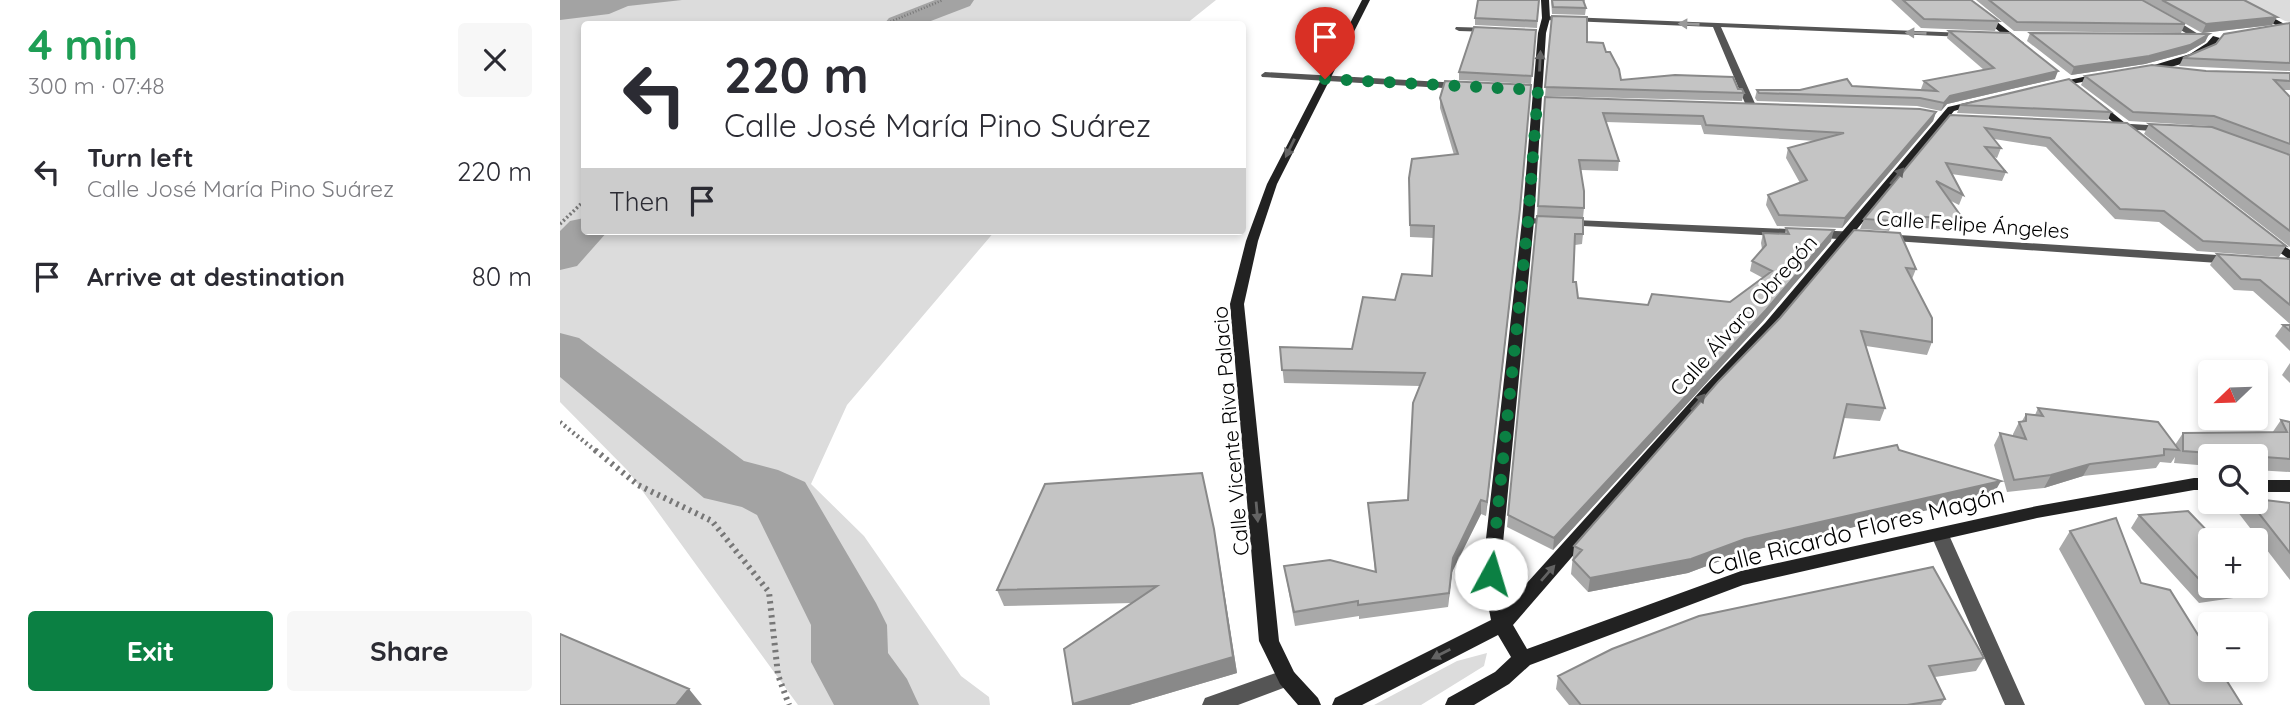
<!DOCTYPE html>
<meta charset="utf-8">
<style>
body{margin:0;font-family:Quicksand,sans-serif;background:#f7f7f7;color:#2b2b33;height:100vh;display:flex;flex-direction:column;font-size:26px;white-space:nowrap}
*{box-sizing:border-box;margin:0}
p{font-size:23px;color:#7c7c81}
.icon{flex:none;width:38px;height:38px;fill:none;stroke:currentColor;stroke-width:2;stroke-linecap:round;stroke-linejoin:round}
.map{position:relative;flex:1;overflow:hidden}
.details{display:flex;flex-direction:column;background:#fff;width:560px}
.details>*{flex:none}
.banner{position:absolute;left:21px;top:21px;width:665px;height:214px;border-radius:7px;box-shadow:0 4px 10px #0003;background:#fff;color:#2b2b33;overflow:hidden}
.needle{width:46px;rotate:247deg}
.fabs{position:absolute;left:1638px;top:360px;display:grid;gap:14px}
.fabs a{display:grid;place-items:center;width:70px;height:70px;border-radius:7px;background:#fff;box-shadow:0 4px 10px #0003;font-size:35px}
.pin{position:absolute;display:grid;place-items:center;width:60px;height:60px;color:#fff;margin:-72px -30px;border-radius:50% 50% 50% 0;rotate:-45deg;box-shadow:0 0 7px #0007}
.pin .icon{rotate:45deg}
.me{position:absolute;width:77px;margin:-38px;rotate:6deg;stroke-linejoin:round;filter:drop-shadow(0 0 5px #0008)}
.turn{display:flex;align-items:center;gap:24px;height:147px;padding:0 28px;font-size:32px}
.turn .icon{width:91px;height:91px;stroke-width:2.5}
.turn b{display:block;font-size:49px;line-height:60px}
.then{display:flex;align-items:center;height:66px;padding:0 28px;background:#0003;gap:14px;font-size:26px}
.round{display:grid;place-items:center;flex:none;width:74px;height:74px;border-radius:7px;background:#f7f7f7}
.summary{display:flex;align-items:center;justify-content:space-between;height:119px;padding:0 28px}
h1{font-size:42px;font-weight:800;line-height:52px;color:#1e9e55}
.primary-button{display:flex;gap:14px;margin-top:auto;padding:14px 28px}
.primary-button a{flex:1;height:80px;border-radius:7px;background:#0b8043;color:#fff;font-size:28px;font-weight:800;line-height:80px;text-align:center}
.primary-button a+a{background:#f7f7f7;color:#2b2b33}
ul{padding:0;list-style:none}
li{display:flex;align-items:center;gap:21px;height:105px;padding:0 28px}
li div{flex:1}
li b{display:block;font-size:26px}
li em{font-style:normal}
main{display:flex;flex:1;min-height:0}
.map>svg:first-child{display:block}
.green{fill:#dcdcdc}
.water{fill:#a3a3a3}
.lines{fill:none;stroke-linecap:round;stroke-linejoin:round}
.river{fill:#a3a3a3;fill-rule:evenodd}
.path-far3{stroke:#777;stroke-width:2.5;stroke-dasharray:1 2;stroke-linecap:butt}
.path-far2{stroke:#777;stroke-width:3.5;stroke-dasharray:2 2.5;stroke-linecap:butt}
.path-far1{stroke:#777;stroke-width:4.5;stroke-dasharray:2 3.5;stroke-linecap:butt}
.path{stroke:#777;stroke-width:6;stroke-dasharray:2.5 4.5;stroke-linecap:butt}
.street{fill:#555;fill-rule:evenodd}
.secondary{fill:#222;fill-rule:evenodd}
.wall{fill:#a9a9a9}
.shaded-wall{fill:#898989}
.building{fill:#c4c4c4;stroke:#898989;stroke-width:2}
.oneway{fill:#999}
.oneway2{fill:#646464}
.route{stroke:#0b8043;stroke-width:12;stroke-dasharray:0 21.6}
.labels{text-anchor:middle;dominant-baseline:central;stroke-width:6;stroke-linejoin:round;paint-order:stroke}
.street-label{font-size:21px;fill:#000;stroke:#fff}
.near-street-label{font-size:24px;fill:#000;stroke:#fff}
</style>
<main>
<section class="details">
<div class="summary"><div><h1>4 min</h1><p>300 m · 07:48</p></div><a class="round"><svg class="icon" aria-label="close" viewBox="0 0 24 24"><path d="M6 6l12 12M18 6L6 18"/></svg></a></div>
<ul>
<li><svg class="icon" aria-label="left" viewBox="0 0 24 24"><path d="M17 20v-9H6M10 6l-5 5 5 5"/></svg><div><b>Turn left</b><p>Calle José María Pino Suárez</p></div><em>220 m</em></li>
<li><svg class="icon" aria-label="arrive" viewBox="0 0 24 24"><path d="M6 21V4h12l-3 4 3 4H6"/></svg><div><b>Arrive at destination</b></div><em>80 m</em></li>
</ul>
<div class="primary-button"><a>Exit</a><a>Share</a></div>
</section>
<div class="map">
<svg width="1730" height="705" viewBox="0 0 1730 705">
<rect width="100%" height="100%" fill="#fff"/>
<path class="green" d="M 0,0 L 656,0 L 626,24 L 24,24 L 24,231 L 435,231 L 287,405 L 251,484 L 304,536 L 401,676 L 429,697 L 430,705 L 238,705 L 68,471 L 0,402 Z
M 1683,0 L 1730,0 L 1730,22 L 1725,21 Z
M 927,653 L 924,666 L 861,705 L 814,705 L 897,661 Z"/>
<path class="water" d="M 0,0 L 122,0 L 68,6 L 49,14 L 0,20 Z"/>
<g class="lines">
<path class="river" d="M 375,0 L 414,0 L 410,6 L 363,24 L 324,24 L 329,18 Z
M 24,218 L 24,231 L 48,231 L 17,266 L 0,270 L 0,231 L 10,221 Z
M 0,333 L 19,338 L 184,461 L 218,470 L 245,482 L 316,603 L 327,625 L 328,653 L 347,679 L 359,705 L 274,705 L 251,662 L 251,625 L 197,515 L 182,507 L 144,498 L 0,377 Z"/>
<path class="path-far3" d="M 325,24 L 383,0"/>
<path class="path-far2" d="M 0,224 L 24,201"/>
<path class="path-far1" d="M 0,422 L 37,452"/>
<path class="path" d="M 35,450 L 78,485 L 152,521 L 209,592 L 218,675 L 229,705"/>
<path class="street" d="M 983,16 L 1406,33 L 1410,35 L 1406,37 L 1161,27 L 1197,108 L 1192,111 L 1187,108 L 1153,27 L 986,20 L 983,20 Z
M 1605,17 L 1611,17 L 1643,37 L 1636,39 L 1605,21 Z
M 896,27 L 931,28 L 935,30 L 931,32 L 899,31 L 895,29 Z
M 705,72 L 900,83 L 904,86 L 900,89 L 702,77 L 701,75 Z
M 1555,123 L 1604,126 L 1609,129 L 1604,132 L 1552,128 L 1552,124 Z
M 968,218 L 1299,232 L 1305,236 L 1299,240 L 964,223 L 964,219 Z
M 1323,234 L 1673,256 L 1679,260 L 1673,264 L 1319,240 L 1319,236 Z
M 1380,528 L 1386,530 L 1389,535 L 1465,705 L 1445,705 L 1371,535 L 1374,530 Z
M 727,669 L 734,672 L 737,678 L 734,684 L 678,705 L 642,705 L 645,698 Z"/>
<path class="secondary" d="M 802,0 L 810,0 L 717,184 L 698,241 L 684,304 L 719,641 L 734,672 L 758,698 L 761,705 L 738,705 L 720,684 L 699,641 L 670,304 L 686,241 L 707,184 Z
M 981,0 L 989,0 L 990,18 L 986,33 L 974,221 L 940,574 L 947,605 L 1143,388 L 1205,323 L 1388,107 L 1418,100 L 1423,103 L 1394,111 L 1215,329 L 1153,394 L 953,625 L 967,649 L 1181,571 L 1477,506 L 1634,478 L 1650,478 L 1650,490 L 1634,490 L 1477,518 L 1183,585 L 970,665 L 949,684 L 914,705 L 885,705 L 888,698 L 935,672 L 951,657 L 938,635 L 802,705 L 772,705 L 775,698 L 931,620 L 922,574 L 962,221 L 978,33 L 982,18 Z
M 1401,0 L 1409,0 L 1464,43 L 1464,47 L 1458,47 Z
M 1672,0 L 1681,0 L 1728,26 L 1721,28 Z
M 1653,36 L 1660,38 C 1642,62 1610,68 1582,73 L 1578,70 L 1630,54 L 1647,43 Z
M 1541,73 L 1544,74 L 1544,78 L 1495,87 L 1491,84 Z
M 1532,101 L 1538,101 L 1576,132 L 1576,136 L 1570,136 L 1532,105 Z
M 1708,235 L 1730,250 L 1730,260 L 1704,241 L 1702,239 Z
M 1696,480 L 1730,480 L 1730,492 L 1696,492 Z"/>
</g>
<path class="wall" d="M 979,0 L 977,28 L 915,25 L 915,18 Z
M 991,0 L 1025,0 L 1024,3 L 1026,8 L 1025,15 L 992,14 Z
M 1331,0 L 1411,0 L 1439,21 L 1435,31 L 1361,28 Z
M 1416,0 L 1582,0 L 1625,24 L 1621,33 L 1454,31 Z
M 1583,0 L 1684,0 L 1717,17 L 1712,25 L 1642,33 Z
M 992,16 L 1027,42 L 1046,52 L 1061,80 L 1178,89 L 1184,93 L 1182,101 L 985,96 Z
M 1730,23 L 1730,71 L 1619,66 L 1623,58 Z
M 976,30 L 971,84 L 899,80 L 899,72 Z
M 1389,31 L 1495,79 L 1387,104 L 1381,111 L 1357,106 L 1197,101 L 1195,98 L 1197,90 L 1240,90 L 1292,86 L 1363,90 L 1361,89 L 1364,81 L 1424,70 L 1387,38 Z
M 1470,33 L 1649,34 L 1645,42 L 1626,53 L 1585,64 L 1511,75 L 1467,41 Z
M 1646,71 L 1730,73 L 1730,90 L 1723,90 L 1730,97 L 1730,247 L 1584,134 L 1589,124 L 1679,137 L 1649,126 L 1569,121 L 1521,85 L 1525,76 Z
M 985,97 L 1376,112 L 1373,121 L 1282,228 L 1217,226 L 1206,205 L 1208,195 L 1240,183 L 1226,158 L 1228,148 L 1256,141 L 1144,134 L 1141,125 L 1046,122 L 1059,161 L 1058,171 L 1021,170 L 1024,208 L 1023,218 L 977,216 Z
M 880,98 L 959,221 L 926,516 L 921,514 L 892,572 L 888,607 L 799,619 L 799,616 L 735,626 L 724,566 L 815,572 L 808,503 L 848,500 L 860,386 L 724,383 L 720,347 L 792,349 L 835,300 L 872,276 L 873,238 L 850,237 L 849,178 L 894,155 L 880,108 Z
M 1400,105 L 1551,112 L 1548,120 L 1397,113 Z
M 1390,115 L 1567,123 L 1726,246 L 1719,257 L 1637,251 L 1599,222 L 1555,219 L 1486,147 L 1434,139 L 1441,148 L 1437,158 L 1434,157 L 1446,172 L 1442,181 L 1391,174 L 1403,195 L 1399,205 L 1389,200 L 1403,219 L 1399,230 L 1331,226 L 1329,231 L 1300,229 L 1304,219 Z
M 977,216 L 1023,234 L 1022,244 L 1015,245 L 1013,282 L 1018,298 L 1088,305 L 1170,302 L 1203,278 L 1190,271 L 1192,261 L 1202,249 L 1201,243 L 1203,233 L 1225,233 L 1226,228 L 1271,241 L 1203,321 L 993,550 L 947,527 Z
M 1294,230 L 1356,269 L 1352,279 L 1372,342 L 1367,355 L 1306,346 L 1325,408 L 1320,421 L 1284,418 L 1274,458 L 1339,450 L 1433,495 L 1181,553 L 1128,573 L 1028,592 L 1011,574 L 1014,546 L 1220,318 Z
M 1657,254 L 1730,259 L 1730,324 L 1693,291 L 1674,290 L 1650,265 Z
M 1723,325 L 1730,325 L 1730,351 L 1715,336 Z
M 1730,363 L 1730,383 L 1722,375 Z
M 1478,408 L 1615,445 L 1623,433 L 1712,433 L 1721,420 L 1730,422 L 1730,472 L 1696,470 L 1696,457 L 1650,457 L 1650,466 L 1614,463 L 1615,457 L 1611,463 L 1600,462 L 1596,468 L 1523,476 L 1484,488 L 1447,492 L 1434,445 L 1440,433 L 1453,436 L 1453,434 L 1459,422 L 1462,421 L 1466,414 L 1475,415 Z
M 1683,502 L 1730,503 L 1730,580 L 1677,511 Z
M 1579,515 L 1650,586 L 1696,586 L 1687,596 L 1639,603 L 1571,528 Z
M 1510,531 L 1581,583 L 1682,705 L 1585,705 L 1499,549 Z
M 657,545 L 677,673 L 569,705 L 513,705 L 504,649 L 573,603 L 444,606 L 437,590 Z
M 1424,658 L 1416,671 L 1375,677 L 1385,699 L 1381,705 L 1009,705 L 996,689 L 998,676 Z"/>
<path class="shaded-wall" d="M 1717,17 L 1712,25 L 1642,33 L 1646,24 Z
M 1649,34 L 1645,42 L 1626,53 L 1585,64 L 1511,75 L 1514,67 Z
M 1498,71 L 1495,79 L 1387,104 L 1381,111 L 1384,103 L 1390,96 Z
M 971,85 L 959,221 L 926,516 L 927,502 Z
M 1376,112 L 1373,121 L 1282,228 L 1285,218 Z
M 1274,230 L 1271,241 L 1203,321 L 993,550 L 994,538 Z
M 1530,464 L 1523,476 L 1484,488 L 1491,475 Z
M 1441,481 L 1433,495 L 1181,553 L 1128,573 L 1028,592 L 1030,578 L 1185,539 Z
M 921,500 L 921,514 L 892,572 L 888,607 L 889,593 L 893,558 Z
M 654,529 L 677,673 L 569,705 L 513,705 L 513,704 Z
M 129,689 L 142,705 L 116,705 Z"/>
<path class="building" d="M 918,0 L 979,0 L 977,21 L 915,18 Z
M 992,0 L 1023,0 L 1026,8 L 993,7 Z
M 1343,0 L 1411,0 L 1439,21 L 1364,19 Z
M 1429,0 L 1582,0 L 1625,24 L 1457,22 Z
M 1602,0 L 1684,0 L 1717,17 L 1646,24 Z
M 992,16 L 1027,17 L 1027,42 L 1043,43 L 1046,52 L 1050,52 L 1059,69 L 1061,80 L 1115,75 L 1173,77 L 1178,89 L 1182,89 L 1184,93 L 985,87 Z
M 1730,23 L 1730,63 L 1623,58 L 1656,44 L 1664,34 Z
M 914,27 L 976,30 L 972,76 L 899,72 Z
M 1389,31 L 1450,33 L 1498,71 L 1390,96 L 1384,103 L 1360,98 L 1199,93 L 1197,90 L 1240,90 L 1287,79 L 1292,86 L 1377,91 L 1364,81 L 1434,68 Z
M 1470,33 L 1649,34 L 1630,45 L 1589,56 L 1514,67 Z
M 1592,65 L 1646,71 L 1730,73 L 1730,81 L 1714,80 L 1730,97 L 1730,144 L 1654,116 L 1573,112 L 1525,76 Z
M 1509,79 L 1551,112 L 1400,105 Z
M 885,81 L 971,85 L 960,209 L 927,502 L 921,500 L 893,558 L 889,593 L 798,605 L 798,601 L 734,612 L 724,566 L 770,560 L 816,572 L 808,503 L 848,500 L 853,403 L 865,373 L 722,370 L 720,347 L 792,349 L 803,297 L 835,300 L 842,274 L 872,276 L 874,226 L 850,225 L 849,178 L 852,159 L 898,154 L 880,98 Z
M 985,97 L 1360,109 L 1376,112 L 1285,218 L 1219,215 L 1208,195 L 1247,180 L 1228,148 L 1284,133 L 1146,125 L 1143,116 L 1043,113 L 1059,161 L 1019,160 L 1024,191 L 1024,208 L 978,206 Z
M 1390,115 L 1567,123 L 1726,246 L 1643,241 L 1604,211 L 1560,209 L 1490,138 L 1425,128 L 1441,148 L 1425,147 L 1446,172 L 1386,163 L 1403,195 L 1376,181 L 1403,219 L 1330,215 L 1333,221 L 1304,219 Z
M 1589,124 L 1652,127 L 1730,155 L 1730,231 Z
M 977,216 L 1023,218 L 1023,234 L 1015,234 L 1013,282 L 1016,282 L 1018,298 L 1088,305 L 1092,294 L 1170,302 L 1212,271 L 1192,261 L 1206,245 L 1203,233 L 1229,234 L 1226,228 L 1274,230 L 1206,310 L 994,538 L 948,515 Z
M 1294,230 L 1340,233 L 1356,269 L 1346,268 L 1372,318 L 1372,342 L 1301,331 L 1325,408 L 1287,404 L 1274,458 L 1337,445 L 1339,450 L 1441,481 L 1185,539 L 1131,559 L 1030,578 L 1013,560 L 1022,550 L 1014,546 L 1158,382 L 1220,318 Z
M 1657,254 L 1730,259 L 1730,305 L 1700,280 L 1681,279 Z
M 1723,325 L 1730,325 L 1730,331 Z
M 1478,408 L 1598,422 L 1619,450 L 1604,449 L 1604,455 L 1530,464 L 1491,475 L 1454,480 L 1440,433 L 1466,439 L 1459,422 L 1466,421 L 1466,414 L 1483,416 Z
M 1721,420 L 1730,422 L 1730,459 L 1623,451 L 1623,433 L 1727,432 Z
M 642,473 L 654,529 L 673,657 L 513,704 L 504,649 L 597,586 L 437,590 L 485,484 Z
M 1696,499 L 1730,503 L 1730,553 L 1690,502 L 1696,502 Z
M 1628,511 L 1657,541 L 1650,541 L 1650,586 L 1678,586 L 1649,590 L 1579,515 Z
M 1556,518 L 1581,583 L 1610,590 L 1650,654 L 1650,670 L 1660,670 L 1682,705 L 1610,705 L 1510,531 Z
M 1373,567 L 1424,658 L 1369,666 L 1385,699 L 1347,705 L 1021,705 L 998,676 L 1052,649 L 1139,616 Z
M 0,634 L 129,689 L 116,705 L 0,705 Z"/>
<defs><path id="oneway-solid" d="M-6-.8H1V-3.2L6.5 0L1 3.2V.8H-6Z" transform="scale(1.75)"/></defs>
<g class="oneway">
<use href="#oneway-solid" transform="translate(1129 24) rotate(-178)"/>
<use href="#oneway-solid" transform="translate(1356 33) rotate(-178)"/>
</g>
<g class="oneway2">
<use href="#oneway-solid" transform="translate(980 61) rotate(-87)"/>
<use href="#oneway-solid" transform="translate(730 148) rotate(116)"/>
<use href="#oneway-solid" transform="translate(1337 176) rotate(-50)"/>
<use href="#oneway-solid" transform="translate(1138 402) rotate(-49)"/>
<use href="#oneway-solid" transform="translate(697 512) rotate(85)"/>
<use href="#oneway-solid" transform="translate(988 573) rotate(-49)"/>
<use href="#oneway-solid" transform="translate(881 654) rotate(153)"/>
</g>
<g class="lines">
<path class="route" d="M 765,79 L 978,90 L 968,221 L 931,574"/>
</g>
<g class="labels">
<g class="street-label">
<text transform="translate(1413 224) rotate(4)">Calle Felipe Ángeles</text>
<text transform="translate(1183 315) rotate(-48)">Calle Álvaro Obregón</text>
<text transform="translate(670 431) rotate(-95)">Calle Vicente Riva Palacio</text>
</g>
<g class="near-street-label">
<text transform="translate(1296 530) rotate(-14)">Calle Ricardo Flores Magón</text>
</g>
</g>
</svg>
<div class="fabs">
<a><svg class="needle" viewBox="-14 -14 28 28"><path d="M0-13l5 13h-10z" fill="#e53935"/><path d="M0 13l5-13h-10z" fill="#7c7c81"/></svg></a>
<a><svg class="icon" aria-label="search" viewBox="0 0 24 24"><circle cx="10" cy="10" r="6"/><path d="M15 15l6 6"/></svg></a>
<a>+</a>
<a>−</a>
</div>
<div class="pin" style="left:765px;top:79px;background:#d93025"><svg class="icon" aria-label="arrive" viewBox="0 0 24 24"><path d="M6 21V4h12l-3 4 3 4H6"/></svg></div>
<svg class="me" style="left:931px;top:574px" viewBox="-20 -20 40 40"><circle r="19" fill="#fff"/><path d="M0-13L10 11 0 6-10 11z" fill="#0b8043"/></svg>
<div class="banner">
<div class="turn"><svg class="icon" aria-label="left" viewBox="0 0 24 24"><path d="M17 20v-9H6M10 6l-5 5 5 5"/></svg><div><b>220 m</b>Calle José María Pino Suárez</div></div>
<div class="then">Then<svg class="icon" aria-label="arrive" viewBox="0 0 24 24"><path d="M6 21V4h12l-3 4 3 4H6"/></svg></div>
</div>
</div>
</main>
